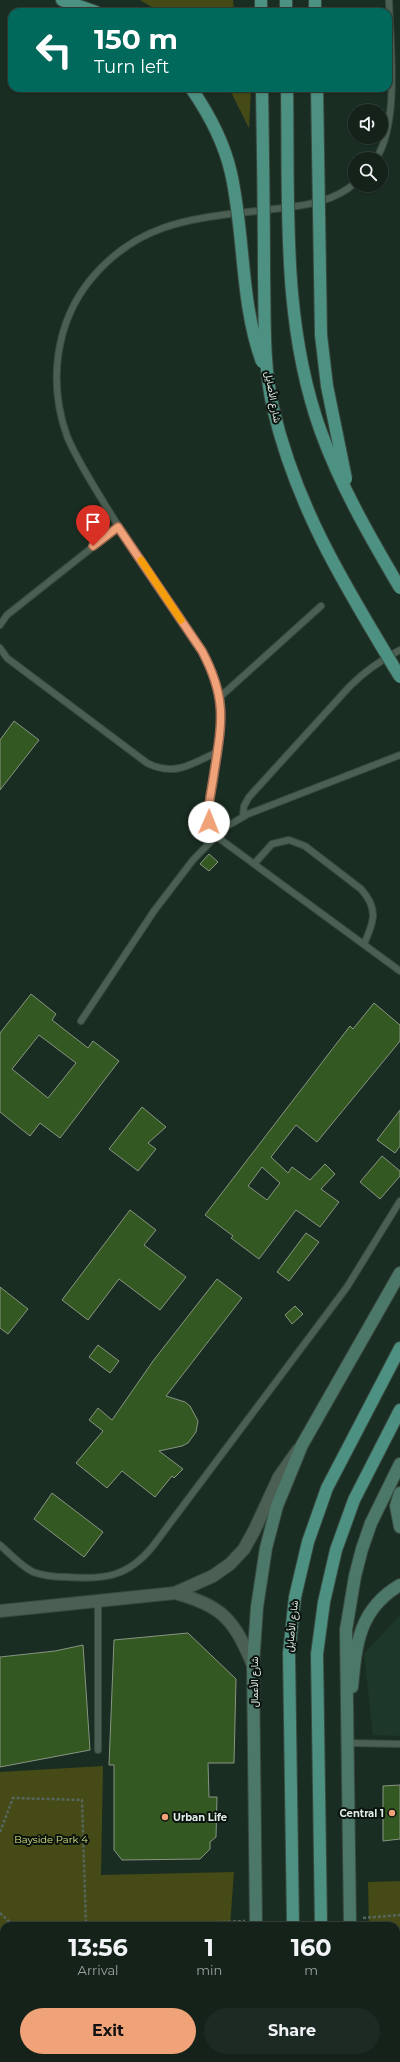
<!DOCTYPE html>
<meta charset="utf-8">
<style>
body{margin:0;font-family:Montserrat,Vazirmatn,sans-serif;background:#1d2a23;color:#f1f3f6;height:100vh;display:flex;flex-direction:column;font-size:15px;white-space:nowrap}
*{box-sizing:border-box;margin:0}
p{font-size:13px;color:#9da4a2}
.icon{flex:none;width:22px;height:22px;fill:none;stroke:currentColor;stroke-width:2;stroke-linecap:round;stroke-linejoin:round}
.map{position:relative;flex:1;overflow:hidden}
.drawer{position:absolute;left:0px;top:1922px;width:400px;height:140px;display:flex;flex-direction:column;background:#14221a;border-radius:12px 12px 0 0;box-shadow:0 1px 3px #0004,0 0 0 1px #333f39}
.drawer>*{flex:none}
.guide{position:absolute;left:8px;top:8px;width:384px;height:84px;border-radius:12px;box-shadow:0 1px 3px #0004,0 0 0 1px #333f39;background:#00695c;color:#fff;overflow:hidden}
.buttons{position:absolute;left:348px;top:104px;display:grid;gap:8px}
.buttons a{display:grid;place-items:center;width:40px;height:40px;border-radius:50%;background:#14221a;box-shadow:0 1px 3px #0004,0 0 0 1px #333f39;font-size:20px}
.pin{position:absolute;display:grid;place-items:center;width:34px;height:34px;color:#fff;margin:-41px -17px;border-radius:50% 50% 50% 0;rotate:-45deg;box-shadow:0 0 4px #0007}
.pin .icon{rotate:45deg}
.me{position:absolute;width:44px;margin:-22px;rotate:1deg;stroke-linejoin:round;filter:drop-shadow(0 0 3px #0008)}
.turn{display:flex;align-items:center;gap:14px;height:84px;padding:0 20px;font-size:18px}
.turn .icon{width:52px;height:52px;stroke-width:2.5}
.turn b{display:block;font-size:28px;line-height:34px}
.eta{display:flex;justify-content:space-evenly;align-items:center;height:68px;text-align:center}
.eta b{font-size:24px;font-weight:700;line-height:28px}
.button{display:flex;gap:8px;margin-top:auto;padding:8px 20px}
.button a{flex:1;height:46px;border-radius:24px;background:#f0a279;color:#111;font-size:16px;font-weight:700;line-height:46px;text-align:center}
.button a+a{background:#1d2a23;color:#f1f3f6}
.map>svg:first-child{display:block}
.built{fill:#1d3729}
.green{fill:#454a16}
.building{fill:#335821;stroke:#889582;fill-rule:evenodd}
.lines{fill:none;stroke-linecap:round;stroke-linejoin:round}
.lane-casing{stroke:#39493f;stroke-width:8}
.street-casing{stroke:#39493f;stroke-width:14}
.secondary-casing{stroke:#39493f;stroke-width:14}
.primary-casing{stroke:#39493f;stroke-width:14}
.path{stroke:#56665d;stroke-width:2.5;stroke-dasharray:3 2;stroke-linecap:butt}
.lane{stroke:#4b5f53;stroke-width:6}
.street{stroke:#4b5f53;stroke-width:12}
.secondary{stroke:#4c786a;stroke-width:12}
.primary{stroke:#4d9182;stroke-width:12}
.primary-bridge-casing{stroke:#39493f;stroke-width:14;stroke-linecap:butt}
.primary-bridge{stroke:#4d9182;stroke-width:12}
.route-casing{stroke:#9c694f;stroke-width:10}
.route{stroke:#f0a279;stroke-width:7}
.slow{stroke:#f59e0b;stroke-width:7}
.poi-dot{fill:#f0a279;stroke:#0b130e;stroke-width:1.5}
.labels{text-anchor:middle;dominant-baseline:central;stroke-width:4;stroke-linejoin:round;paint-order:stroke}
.street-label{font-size:10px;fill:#e0ece5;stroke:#0b130e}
.poi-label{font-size:10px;font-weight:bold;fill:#e0ece5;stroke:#0b130e;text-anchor:end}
.park-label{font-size:10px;fill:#d4e07d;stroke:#0b130e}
</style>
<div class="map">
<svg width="400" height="2062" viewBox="0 0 400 2062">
<rect width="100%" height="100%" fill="#1a2d22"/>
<path class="built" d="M 400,1615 L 400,1736 L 373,1735 L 364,1654 Z
M 103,2058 L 227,2058 L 227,2062 L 103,2062 Z"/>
<path class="green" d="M 140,0 L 233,0 L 234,12 L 160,12 Z
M 229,88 L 251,88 L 249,128 Z
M 103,1766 L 101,1875 L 234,1872 L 230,1926 L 4,1926 L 4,2058 L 103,2058 L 103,2062 L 0,2062 L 0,1772 Z
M 400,1881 L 400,1971 L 396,1971 L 396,1926 L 369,1926 L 368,1882 Z"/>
<path class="building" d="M 14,721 L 39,740 L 0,790 L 0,740 Z
M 209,854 L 218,862 L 209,871 L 200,864 Z
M 31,994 L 56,1014 L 52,1020 L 88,1048 L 93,1041 L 119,1061 L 60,1138 L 40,1123 L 30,1136 L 0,1112 L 0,1033 ZM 39,1035 L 76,1063 L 48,1098 L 12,1069 Z
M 374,1003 L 400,1025 L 400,1041 L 317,1142 L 296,1125 L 271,1157 L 288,1173 L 292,1167 L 310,1180 L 325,1164 L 335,1174 L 321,1189 L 339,1202 L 320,1227 L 296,1210 L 259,1259 L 231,1238 L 233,1236 L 205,1215 L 350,1026 L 353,1029 ZM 262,1167 L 280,1183 L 267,1200 L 248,1186 Z
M 142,1107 L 166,1127 L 148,1143 L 156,1149 L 138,1171 L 109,1149 Z
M 400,1110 L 400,1146 L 395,1153 L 377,1140 Z
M 382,1156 L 400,1171 L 400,1176 L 380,1199 L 360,1182 Z
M 130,1210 L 156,1230 L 144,1245 L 186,1277 L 160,1310 L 119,1279 L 88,1320 L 62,1300 Z
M 306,1233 L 319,1242 L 289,1281 L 277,1272 Z
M 217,1279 L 242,1298 L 166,1396 L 185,1402 L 190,1406 L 198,1421 L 196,1432 L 188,1443 L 182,1446 L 159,1451 L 183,1469 L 174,1478 L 172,1476 L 155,1497 L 122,1471 L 107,1488 L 76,1463 L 103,1431 L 89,1420 L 98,1408 L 112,1420 L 153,1361 Z
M 0,1287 L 28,1309 L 8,1334 L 0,1328 Z
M 295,1306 L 303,1314 L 292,1324 L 285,1315 Z
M 98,1345 L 119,1361 L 110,1373 L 89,1357 Z
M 52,1493 L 103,1532 L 84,1557 L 34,1519 Z
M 188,1633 L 236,1679 L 234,1763 L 208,1763 L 209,1797 L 217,1797 L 216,1837 L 210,1842 L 210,1849 L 200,1859 L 122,1860 L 114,1850 L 114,1765 L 109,1765 L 114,1640 Z
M 83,1645 L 90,1750 L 0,1767 L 0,1657 L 55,1651 Z
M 400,1785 L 400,1839 L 383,1841 L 383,1786 Z"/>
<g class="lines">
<defs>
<path id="lane" d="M 376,159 C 400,121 390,45 389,0
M 355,183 C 335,201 308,205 282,208 C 207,218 144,215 91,279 C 55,323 48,383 67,436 C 76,458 89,478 101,498 C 123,535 148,571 173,608 C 191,635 213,663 220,696 C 226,726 213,777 209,809 C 208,821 211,830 220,839 L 400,971
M 0,625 L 7,615 L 118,527
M 0,648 L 7,658 L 147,763 C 174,777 192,764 217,752
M 220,697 L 321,606
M 243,817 L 244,806 L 249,797 L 350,686 C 365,671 381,660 400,650
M 254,864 L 272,844 L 289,840 L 305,846 L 361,889 C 379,909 374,922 364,944
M 81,1021 L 154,911 L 193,860 L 224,828 L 248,814 L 400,755
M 0,1545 C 10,1554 21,1566 33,1572 C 44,1576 55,1577 66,1577 C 104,1580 128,1577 153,1546 L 347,1287 L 400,1201
M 98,1601 L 98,1750
M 348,1743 L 400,1744"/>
<path id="street" d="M 175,1593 C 223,1606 234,1620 253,1665
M 0,1611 L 175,1593 L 213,1576 L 230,1564 L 244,1549 L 254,1531 L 279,1477 L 298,1450"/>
<path id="secondary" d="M 400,1493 L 396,1506 L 400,1527
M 352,1687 C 356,1644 359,1609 400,1585
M 256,1926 L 253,1665 L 257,1607 L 266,1548 L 277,1506 L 302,1445 L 400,1273
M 350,1926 L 346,1630 L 355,1576 L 362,1549 L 371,1523 L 400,1464
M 352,2058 L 352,2062
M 257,2062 L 257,2058"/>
<path id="primary" d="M 62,0 L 96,12
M 261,0 L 261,12
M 286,0 L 286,12
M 315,0 L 315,12
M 293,1926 L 289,1653 L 295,1597 L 308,1542 L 327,1488 L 400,1348
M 321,1926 L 317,1654 L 324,1602 L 336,1550 L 354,1500 L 400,1410
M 296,2058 L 296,2062
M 323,2058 L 323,2062"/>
</defs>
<use href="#lane" class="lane-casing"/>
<use href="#street" class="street-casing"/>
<use href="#secondary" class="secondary-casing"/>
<use href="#primary" class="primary-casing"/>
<path class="path" d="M 0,1832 L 13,1798 L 82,1800 L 86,1926
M 0,1913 L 14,1926
M 363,1918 L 400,1915
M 113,1926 L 245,1921
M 0,2013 L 4,2016"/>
<use href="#lane" class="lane"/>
<use href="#street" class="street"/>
<use href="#secondary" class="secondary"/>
<use href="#primary" class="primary"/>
<defs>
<path id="primary-bridge" d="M 191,88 C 209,114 224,142 231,173 C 245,235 240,302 262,362
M 262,88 C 263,150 264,213 264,275 C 265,319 263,365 273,408 C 297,510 347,589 400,677
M 287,88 C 289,203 281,322 321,432 C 341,487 370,537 400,588
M 317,88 L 321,335 L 327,386 L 346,479"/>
</defs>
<use href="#primary-bridge" class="primary-bridge-casing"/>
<use href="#primary-bridge" class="primary-bridge"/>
</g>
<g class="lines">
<defs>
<path id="route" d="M 93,546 L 118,527 L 202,651 C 229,702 221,726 213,780 C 211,793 207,808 209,822"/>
</defs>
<use href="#route" class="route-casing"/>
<use href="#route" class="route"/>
<path class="slow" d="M 141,560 L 181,620"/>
</g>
<g class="poi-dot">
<circle cx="392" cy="1813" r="4"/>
<circle cx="165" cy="1817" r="4"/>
</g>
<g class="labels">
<g class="street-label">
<text transform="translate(273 397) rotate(80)">شارع الأصايل</text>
<text transform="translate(292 1626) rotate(-84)">شارع الأصايل</text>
<text transform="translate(254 1682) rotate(-90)">شارع الأعمال</text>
</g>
<g class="poi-label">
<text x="384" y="1813">Central 1</text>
<text x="173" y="1817" text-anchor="start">Urban Life</text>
</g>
<g class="park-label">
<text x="51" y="1839">Bayside Park 4</text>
</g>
</g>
</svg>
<div class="buttons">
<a><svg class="icon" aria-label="sound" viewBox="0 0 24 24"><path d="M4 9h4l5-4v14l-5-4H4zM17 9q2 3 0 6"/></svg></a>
<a><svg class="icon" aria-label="search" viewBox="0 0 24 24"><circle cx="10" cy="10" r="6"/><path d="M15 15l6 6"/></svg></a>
</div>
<div class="pin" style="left:93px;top:546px;background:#d93025"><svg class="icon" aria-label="arrive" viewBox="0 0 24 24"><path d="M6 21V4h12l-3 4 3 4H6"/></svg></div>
<svg class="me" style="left:209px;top:822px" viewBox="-20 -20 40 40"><circle r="19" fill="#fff"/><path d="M0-13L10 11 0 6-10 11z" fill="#f0a279"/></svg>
<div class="guide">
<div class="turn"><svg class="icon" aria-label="left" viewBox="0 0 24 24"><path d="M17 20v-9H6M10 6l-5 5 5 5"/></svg><div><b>150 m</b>Turn left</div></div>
</div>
<section class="drawer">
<div class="eta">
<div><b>13:56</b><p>Arrival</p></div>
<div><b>1</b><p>min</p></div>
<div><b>160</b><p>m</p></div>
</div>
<div class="button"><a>Exit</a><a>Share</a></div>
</section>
</div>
